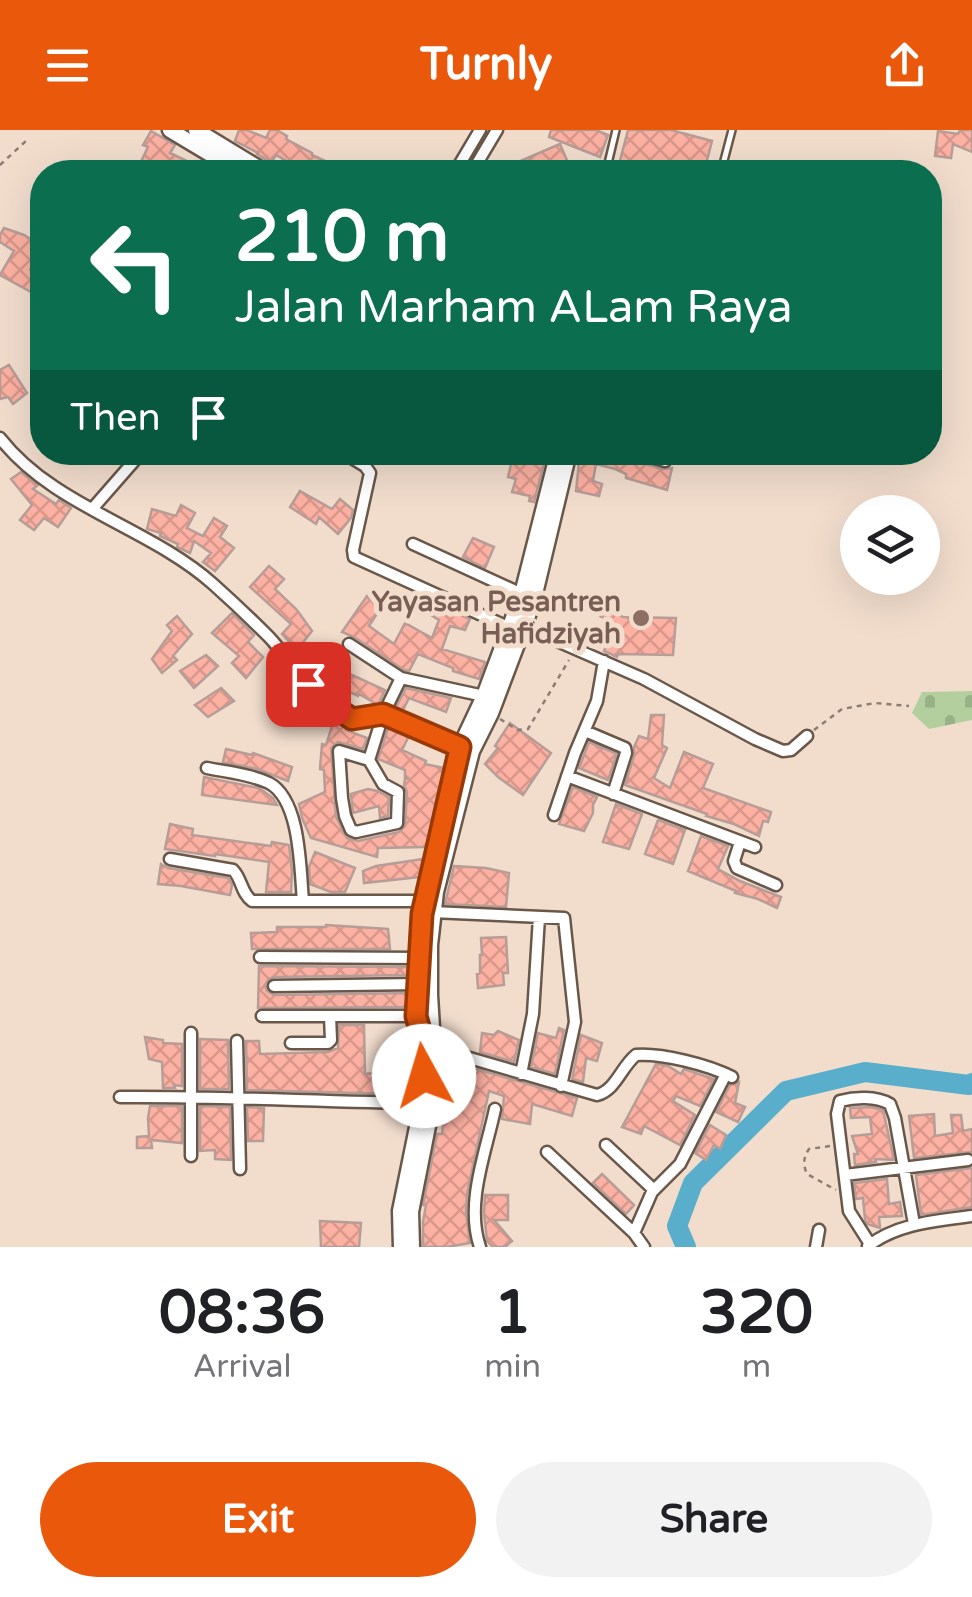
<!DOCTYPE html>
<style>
body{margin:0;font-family:"Varela Round",sans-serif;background:#f2f2f2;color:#202124;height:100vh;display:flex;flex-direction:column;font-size:38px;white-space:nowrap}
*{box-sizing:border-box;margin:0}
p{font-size:32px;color:#757577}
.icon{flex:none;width:55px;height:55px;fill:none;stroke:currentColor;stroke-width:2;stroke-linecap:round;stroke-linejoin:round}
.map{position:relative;height:1117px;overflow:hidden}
.panel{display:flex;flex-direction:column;background:#fff;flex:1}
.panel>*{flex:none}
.banner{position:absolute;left:30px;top:30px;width:912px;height:305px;border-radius:40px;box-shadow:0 10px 40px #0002;background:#0b6e4f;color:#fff;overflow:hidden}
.buttons{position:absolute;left:840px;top:365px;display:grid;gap:20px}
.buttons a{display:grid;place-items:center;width:100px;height:100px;border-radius:50%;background:#fff;box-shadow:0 10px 40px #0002;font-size:50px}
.pin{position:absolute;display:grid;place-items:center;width:85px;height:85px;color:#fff;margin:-42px;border-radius:20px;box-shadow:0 5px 15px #0006}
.me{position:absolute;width:110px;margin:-55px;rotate:354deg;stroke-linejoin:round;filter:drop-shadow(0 0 8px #0008)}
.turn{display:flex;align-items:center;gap:35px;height:210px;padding:0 40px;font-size:45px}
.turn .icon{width:130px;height:130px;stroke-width:2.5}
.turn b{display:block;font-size:70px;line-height:85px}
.then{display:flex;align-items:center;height:95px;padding:0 40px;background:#0003;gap:20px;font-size:38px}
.eta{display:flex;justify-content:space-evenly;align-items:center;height:170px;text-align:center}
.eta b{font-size:60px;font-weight:800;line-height:70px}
.primary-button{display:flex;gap:20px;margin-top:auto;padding:20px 40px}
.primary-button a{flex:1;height:115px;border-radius:60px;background:#ea580c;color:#fff;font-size:40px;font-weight:800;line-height:115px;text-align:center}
.primary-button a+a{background:#f2f2f2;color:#202124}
header{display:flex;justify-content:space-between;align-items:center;height:130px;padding:0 40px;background:#ea580c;color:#fff;font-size:45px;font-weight:800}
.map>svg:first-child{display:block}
.cemetery{fill:url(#cemetery-stones)}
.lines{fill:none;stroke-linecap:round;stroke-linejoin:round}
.river{stroke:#58aecb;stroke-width:20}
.building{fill:url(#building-cross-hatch);stroke:#b79d98;stroke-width:2.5}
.lane-casing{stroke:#69584a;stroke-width:10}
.street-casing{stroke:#69584a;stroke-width:15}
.secondary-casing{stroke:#69584a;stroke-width:19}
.path{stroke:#8b7d72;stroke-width:2.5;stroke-dasharray:5 5;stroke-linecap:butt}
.lane{stroke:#fff;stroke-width:5}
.street{stroke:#fff;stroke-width:10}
.secondary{stroke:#fff;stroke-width:14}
.route-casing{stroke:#983908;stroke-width:25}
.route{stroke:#ea580c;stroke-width:18}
.education-dot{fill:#8d6e63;stroke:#f2ddcd;stroke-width:4}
.labels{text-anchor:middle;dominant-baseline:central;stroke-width:10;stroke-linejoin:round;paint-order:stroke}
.education-label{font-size:28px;font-weight:bold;fill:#785e54;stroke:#f2ddcd;text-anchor:end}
</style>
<header><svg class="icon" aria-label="menu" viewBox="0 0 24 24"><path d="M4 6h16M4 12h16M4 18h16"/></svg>Turnly<svg class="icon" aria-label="share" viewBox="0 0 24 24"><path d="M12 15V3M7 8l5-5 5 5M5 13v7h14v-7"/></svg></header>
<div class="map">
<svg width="972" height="1117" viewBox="0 0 972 1117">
<defs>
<pattern id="cemetery-stones" width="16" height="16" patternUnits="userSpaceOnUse" patternTransform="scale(2.5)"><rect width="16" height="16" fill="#b2cf9d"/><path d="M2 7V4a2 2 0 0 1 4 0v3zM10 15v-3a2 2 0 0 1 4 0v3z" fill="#99b187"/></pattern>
<pattern id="building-cross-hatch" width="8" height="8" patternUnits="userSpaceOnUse" patternTransform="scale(2.5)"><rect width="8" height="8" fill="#fdb1a2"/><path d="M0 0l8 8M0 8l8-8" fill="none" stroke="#d9988b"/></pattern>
</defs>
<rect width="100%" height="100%" fill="#f2ddcd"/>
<path class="cemetery" d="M 972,561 L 972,590 L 929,599 L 912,583 L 922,562 Z"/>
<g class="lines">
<path class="river" d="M 686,1117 L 677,1096 L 693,1053 L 786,961 L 865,942 L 969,955 L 972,953"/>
</g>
<path class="building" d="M 239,0 L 247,0 L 266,8 L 270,0 L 277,0 L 287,6 L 286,9 L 312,23 L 312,25 L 349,42 L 305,42 L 276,25 L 271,33 L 257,24 L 258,23 L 235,11 Z
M 551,0 L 596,0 L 608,5 L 600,27 L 549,7 Z
M 628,0 L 671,0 L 712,11 L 704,42 L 617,42 Z
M 960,0 L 972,0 L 972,22 L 953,14 L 951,28 L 935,26 L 938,1 L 958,4 Z
M 151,1 L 175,15 L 170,23 L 187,31 L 182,42 L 136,42 L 148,17 L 143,15 Z
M 560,14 L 572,42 L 495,42 Z
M 4,98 L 24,105 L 41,116 L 30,140 L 42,148 L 42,168 L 0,145 L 14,121 L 0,112 L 0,105 Z
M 9,235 L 27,263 L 13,274 L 8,267 L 0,269 L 0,240 Z
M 514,322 L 547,322 L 534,372 L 529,371 L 530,366 L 512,362 L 516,349 L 508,347 Z
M 580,322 L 616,322 L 627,325 L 632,330 L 662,339 L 672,338 L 667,360 L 626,348 L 626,344 L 615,339 L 596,334 L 593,351 L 602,354 L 599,366 L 576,361 Z
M 21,342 L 38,355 L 33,359 L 56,374 L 59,370 L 71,378 L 58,397 L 44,388 L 34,400 L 20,390 L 32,375 L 11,349 Z
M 300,361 L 332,379 L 340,369 L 353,380 L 351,388 L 338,404 L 319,387 L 316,394 L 290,377 Z
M 181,375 L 195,383 L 187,398 L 203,406 L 214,388 L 227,396 L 220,407 L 234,418 L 215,441 L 203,432 L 211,423 L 194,411 L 190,423 L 177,417 L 178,414 L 160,406 L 161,403 L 147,399 L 152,379 L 176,386 Z
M 473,408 L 494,417 L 485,438 L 463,427 Z
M 269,436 L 284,449 L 275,459 L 297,480 L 312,501 L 297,520 L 282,504 L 291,494 L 250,457 Z
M 367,466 L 382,476 L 369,496 L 394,514 L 405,493 L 432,508 L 439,490 L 429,484 L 434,473 L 470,489 L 465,500 L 450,496 L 442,519 L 485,532 L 479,549 L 453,541 L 453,538 L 418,524 L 409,541 L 404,540 L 354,507 L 342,502 Z
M 605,477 L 623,487 L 676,488 L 673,525 L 618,524 L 617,527 L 604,521 L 616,495 L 600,486 Z
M 232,483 L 254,505 L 248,512 L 263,527 L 246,548 L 232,533 L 239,526 L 212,503 Z
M 177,486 L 192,504 L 173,526 L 177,530 L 162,543 L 152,529 L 172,501 L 167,495 Z
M 206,525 L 218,536 L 194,558 L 180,541 Z
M 341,540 L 385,560 L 378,575 L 359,564 L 358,566 L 334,554 Z
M 221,558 L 234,571 L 208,587 L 195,575 Z
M 406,558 L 451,568 L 446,582 L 409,568 L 402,582 L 395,579 Z
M 651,585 L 664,585 L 662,615 L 667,618 L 654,648 L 670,658 L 684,622 L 713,634 L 703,658 L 771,682 L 768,692 L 763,691 L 759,706 L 734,694 L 706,686 L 707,684 L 625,655 L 634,626 L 634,617 L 639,606 L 648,609 Z
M 334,590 L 348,596 L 346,600 L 367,608 L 363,619 L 338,612 L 331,618 L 336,687 L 347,708 L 358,711 L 399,702 L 405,696 L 407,662 L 404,655 L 405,649 L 409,648 L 405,648 L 405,640 L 378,629 L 389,596 L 410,604 L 402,620 L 426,631 L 425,634 L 444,638 L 426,717 L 378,718 L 377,727 L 311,708 L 302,688 L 299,674 L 325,662 L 324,640 L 320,639 L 321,626 L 322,614 L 326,615 Z
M 510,593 L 551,623 L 523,665 L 498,647 L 485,634 L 498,618 L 495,616 Z
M 589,612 L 617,624 L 608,650 L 579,638 Z
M 226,619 L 252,625 L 253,623 L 292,637 L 288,651 L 257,639 L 223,632 Z
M 204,647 L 259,658 L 273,668 L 277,675 L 202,665 Z
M 573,657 L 597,667 L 593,675 L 593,683 L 584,701 L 559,694 Z
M 368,659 L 377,661 L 389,667 L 388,686 L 380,688 L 379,676 L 353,683 L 351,664 Z
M 616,674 L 642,684 L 629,719 L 603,712 Z
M 658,690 L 685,700 L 673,734 L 645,724 Z
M 170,694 L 193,699 L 192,705 L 271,716 L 272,712 L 289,715 L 292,741 L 291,762 L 266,762 L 269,732 L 215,724 L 215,726 L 165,719 Z
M 701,706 L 728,716 L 718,739 L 740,751 L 781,767 L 777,778 L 758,769 L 735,763 L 736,761 L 688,741 Z
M 315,722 L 355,738 L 345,762 L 331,762 L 310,754 L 309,737 Z
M 423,729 L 419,747 L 364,753 L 363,741 L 376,736 Z
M 161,734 L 168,738 L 228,748 L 232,755 L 230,765 L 181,756 L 158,754 Z
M 454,736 L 486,738 L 509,743 L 506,777 L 445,774 Z
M 326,795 L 388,799 L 390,819 L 252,819 L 251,803 L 277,802 L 277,797 L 326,797 Z
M 506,807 L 508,843 L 503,843 L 504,855 L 478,858 L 477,844 L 480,843 L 480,825 L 482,825 L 481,808 Z
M 259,836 L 409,837 L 408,845 L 274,847 L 269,849 L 265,855 L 267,861 L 274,865 L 407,863 L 406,877 L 258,878 Z
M 339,895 L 364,895 L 365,944 L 391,941 L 393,964 L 247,960 L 246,911 L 259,911 L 260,924 L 328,922 L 338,918 Z
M 559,898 L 564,900 L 555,944 L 531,937 L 538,903 L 556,908 Z
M 498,901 L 519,910 L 514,932 L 480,922 L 482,903 L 494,905 Z
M 581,905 L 602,913 L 597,931 L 586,928 L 583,952 L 572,949 Z
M 145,907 L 163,910 L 163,913 L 182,914 L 182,956 L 174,955 L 175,958 L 163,958 L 162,932 L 149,929 Z
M 200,909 L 228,910 L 229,959 L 200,959 Z
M 445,930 L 577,968 L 572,986 L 532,974 L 530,994 L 502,989 L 504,966 L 489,961 L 467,1064 L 466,1083 L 470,1113 L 447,1117 L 423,1117 L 423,1092 L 426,1075 L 423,1075 L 437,1004 L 442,1004 L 446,963 L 444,962 Z
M 656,934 L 668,936 L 681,944 L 684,939 L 714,949 L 700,976 L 676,966 L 673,971 L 695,985 L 680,1015 L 644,996 L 641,1004 L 622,997 Z
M 739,952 L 735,973 L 745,977 L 738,992 L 716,982 L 730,955 Z
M 150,976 L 182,976 L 182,1013 L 151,1010 L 152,1018 L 137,1018 L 137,1007 L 149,1006 L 148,988 Z
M 200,976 L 230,977 L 231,1030 L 215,1029 L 215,1020 L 200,1021 Z
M 247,977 L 264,978 L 263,1011 L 248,1011 Z
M 871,977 L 883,980 L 894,1030 L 875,1029 L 876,1032 L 855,1035 L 854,1024 L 858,1024 L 852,1006 L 872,1004 L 870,987 L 851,988 L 850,978 Z
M 934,984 L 935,1006 L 953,1003 L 951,985 L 961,985 L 963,1001 L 972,999 L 972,1022 L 914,1028 L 909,986 Z
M 710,995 L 726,1005 L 720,1019 L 714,1015 L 706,1030 L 695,1023 Z
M 972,1038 L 972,1077 L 921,1085 L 916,1045 Z
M 602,1044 L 634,1075 L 626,1084 L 593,1053 Z
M 887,1049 L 889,1074 L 900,1072 L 902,1086 L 879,1087 L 880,1098 L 867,1094 L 865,1090 L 863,1068 L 856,1069 L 854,1053 Z
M 485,1065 L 508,1065 L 508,1090 L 494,1090 L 512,1111 L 505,1117 L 493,1117 L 487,1111 L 484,1083 Z
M 320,1091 L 361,1093 L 359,1117 L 321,1117 Z"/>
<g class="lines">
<defs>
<path id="lane" d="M 606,42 L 616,0
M 721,42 L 732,0"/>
<path id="street" d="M 455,42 L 480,0
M 472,42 L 497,0
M 0,308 C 54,377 149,397 213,454 C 232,471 251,489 269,507 C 292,531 316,576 349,587 C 361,591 375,583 387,586 C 413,593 439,609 464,619
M 342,322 L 365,336 L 370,343 L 353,420 L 354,427 L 510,498
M 635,322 L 665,331
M 93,378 L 142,322
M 413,414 L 522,464
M 525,497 L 644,549 L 755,609 L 783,621 L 791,620 L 807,606
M 349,514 L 401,548 L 383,585 L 369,630 L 383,654 L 398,662 L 397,693 L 356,702 L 351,700 L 345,686 L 342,668 L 339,621 L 369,630
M 401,548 L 484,566
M 585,601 L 625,618 L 626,623 L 613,664
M 207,638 C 227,642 250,644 269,653 C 301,670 300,740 303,771
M 567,646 L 755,717
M 554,685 L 575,623 L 597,571 L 604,531
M 740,712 L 734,731 L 737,738 L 776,755
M 170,729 L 233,740 C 242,749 241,763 252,771 L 424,771
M 432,782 L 564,788 L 575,892 L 561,956
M 260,827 L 419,828
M 274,856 L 418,854
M 262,886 L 416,886
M 191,903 L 191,1026
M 237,911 L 240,1039
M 291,913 L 328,913 L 331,910 L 330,886
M 428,916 L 597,965 C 616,960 621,937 636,925 C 662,923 709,935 732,947
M 521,944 L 533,884 L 539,787
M 120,967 C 221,966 321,972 422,973
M 606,1015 L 654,1060
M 547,1022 L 634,1103 L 644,1117
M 845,1045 L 968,1030
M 634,1103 L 652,1062 L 680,1034 L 726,944
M 870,1114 L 849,1081 L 837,984 L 840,971 C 855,967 876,966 890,974 L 895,988 L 914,1094
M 868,1116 C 898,1093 936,1091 972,1086
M 480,1117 C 465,1073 486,1022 495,979
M 816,1117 L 819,1100"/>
<path id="secondary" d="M 170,0 L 240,42
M 196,0 L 265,42
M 401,1117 L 400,1081 L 422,973 L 424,946 L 423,915 L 416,886 L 424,771 L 460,617 L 484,566 L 522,464 L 558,322
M 412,1117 L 411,1082 L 431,981 L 435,947 L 430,865 L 430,815 L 436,762 L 472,621 L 491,583 L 533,472 L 569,322"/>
</defs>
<use href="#lane" class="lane-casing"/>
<use href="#street" class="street-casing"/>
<use href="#secondary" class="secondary-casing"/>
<path class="path" d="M 0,35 L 27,10
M 500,589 L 518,600 L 528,599 L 569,530
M 814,600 L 842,579 L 875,573 L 909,576
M 830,1016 L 809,1019 C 803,1028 803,1035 807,1044 L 836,1060"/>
<use href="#lane" class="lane"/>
<use href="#street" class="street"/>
<use href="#secondary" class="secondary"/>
</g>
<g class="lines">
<defs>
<path id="route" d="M 308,554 L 323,569 L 352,589 L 383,584 L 460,617 L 422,784 L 416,886 L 424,915 L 424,946"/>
</defs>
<use href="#route" class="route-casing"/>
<use href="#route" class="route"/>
</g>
<circle class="education-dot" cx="641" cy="488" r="10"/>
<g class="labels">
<g class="education-label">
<text x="621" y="472">Yayasan Pesantren<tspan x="621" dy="32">Hafidziyah</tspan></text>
</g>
</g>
</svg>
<div class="buttons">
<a><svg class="icon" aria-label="layers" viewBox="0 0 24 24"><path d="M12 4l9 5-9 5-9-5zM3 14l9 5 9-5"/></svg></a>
</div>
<div class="pin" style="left:308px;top:554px;background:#d93025"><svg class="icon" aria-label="arrive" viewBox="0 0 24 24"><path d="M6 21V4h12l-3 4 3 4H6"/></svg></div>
<svg class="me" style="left:424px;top:946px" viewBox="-20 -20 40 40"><circle r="19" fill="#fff"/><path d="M0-13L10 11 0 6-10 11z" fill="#ea580c"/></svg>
<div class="banner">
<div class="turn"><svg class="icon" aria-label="left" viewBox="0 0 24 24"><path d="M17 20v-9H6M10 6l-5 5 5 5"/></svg><div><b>210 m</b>Jalan Marham ALam Raya</div></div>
<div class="then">Then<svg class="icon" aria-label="arrive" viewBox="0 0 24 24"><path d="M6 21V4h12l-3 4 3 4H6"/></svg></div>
</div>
</div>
<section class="panel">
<div class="eta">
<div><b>08:36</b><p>Arrival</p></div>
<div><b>1</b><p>min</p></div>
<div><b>320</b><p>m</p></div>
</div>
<div class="primary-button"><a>Exit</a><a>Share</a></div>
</section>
